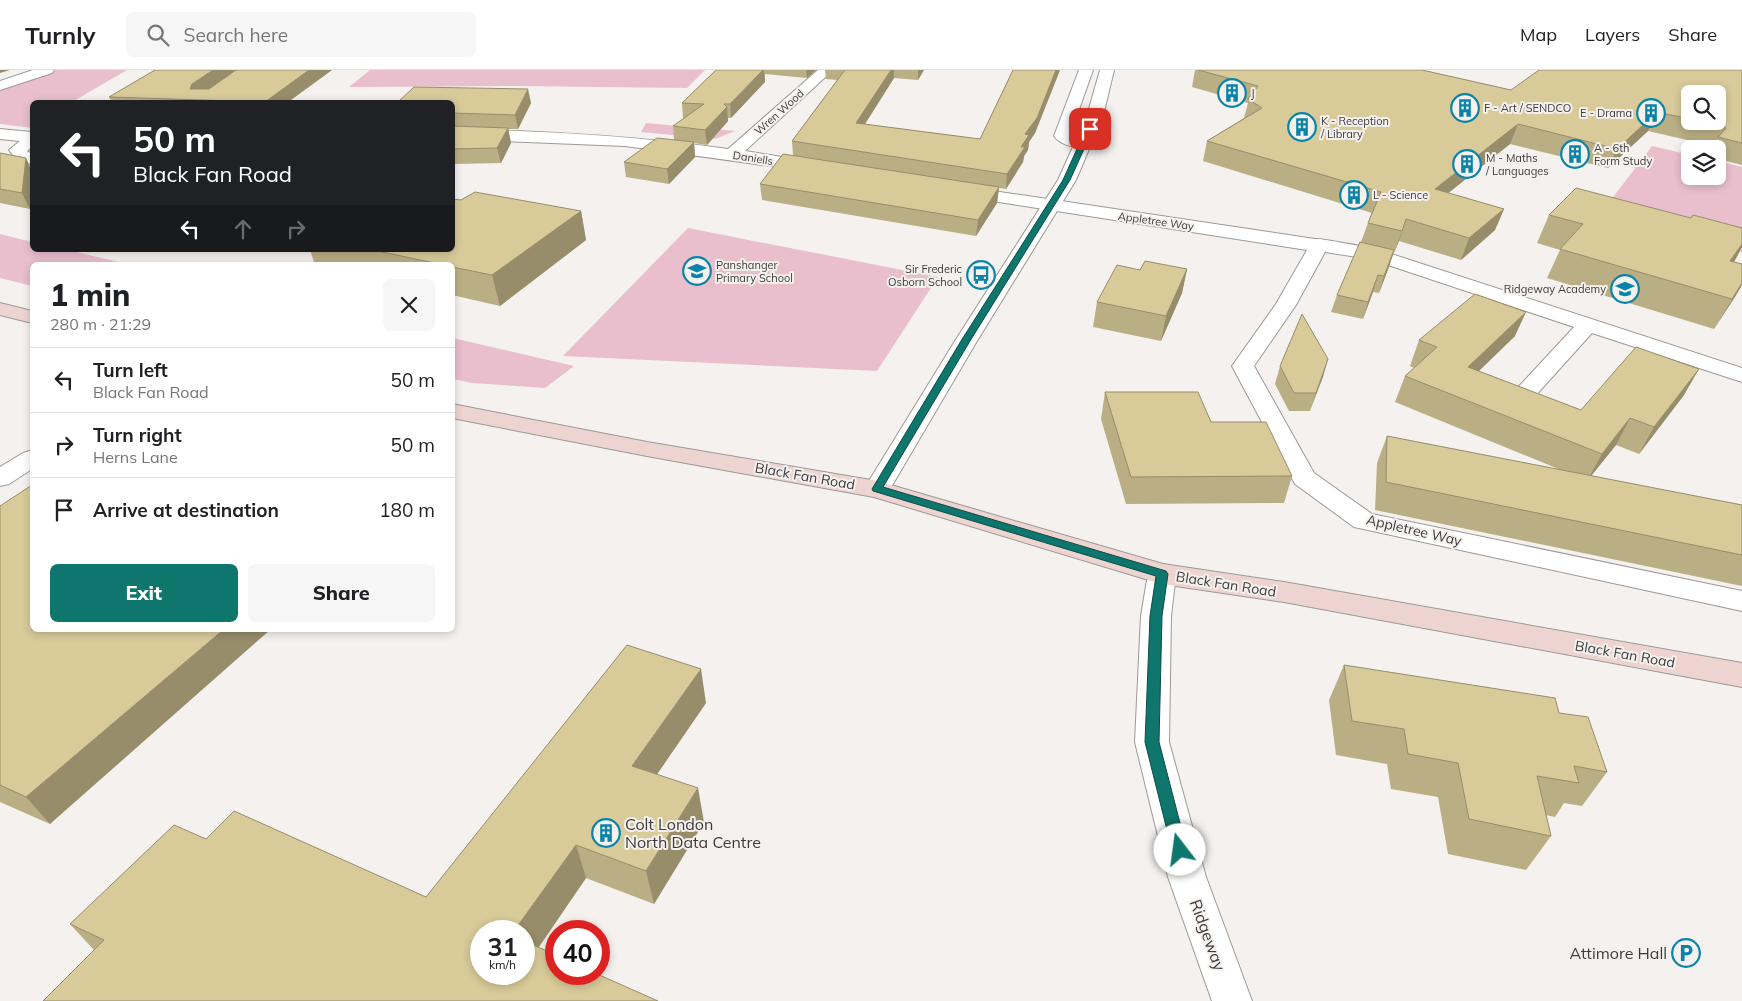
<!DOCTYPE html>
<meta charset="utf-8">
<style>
body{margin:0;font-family:Mulish,sans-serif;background:#f6f6f6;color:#202124;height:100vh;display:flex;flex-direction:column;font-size:19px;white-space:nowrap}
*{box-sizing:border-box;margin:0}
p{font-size:16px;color:#757577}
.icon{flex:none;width:28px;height:28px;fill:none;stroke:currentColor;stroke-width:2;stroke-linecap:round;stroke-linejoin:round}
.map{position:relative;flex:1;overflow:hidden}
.sheet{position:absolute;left:30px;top:192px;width:425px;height:370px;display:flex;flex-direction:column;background:#fff;border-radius:8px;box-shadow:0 2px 8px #0003}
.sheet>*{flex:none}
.top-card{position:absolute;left:30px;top:30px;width:425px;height:152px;border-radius:8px;box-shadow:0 2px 8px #0003;background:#202124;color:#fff;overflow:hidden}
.buttons{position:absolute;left:1681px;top:15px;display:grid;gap:10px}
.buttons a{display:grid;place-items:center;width:45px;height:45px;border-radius:8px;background:#fff;box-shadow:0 2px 8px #0003;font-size:25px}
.speed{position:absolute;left:470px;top:850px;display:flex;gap:10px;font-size:25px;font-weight:700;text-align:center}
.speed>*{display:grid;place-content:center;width:65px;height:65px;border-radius:50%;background:#fff;box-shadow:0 2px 8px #0003;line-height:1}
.speed small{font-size:12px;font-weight:400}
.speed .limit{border:8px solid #d22;background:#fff;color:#111}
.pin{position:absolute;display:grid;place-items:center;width:42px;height:42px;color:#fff;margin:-21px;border-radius:10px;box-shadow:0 2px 8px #0006}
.me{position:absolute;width:55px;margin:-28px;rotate:345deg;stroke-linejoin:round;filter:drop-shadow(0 0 4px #0008)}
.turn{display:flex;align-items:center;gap:18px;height:105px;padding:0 20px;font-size:22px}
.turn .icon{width:65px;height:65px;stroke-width:2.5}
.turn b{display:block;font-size:35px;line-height:42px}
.lanes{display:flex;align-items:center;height:48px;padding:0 20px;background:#0003;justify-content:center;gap:25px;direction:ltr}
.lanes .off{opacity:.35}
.round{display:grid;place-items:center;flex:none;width:52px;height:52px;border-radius:8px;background:#f6f6f6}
.head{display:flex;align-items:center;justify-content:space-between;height:85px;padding:0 20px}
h1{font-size:30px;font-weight:800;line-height:38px}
.action{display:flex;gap:10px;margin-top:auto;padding:10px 20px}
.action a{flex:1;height:58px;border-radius:8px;background:#0f766e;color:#fff;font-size:20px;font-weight:800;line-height:58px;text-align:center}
.action a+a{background:#f6f6f6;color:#202124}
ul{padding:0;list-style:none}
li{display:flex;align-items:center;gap:15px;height:65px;padding:0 20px;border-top:1px solid #e0e0e0}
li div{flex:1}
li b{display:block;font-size:19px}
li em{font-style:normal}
header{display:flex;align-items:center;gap:30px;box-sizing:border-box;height:70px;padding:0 25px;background:#fff;border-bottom:1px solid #e0e0e0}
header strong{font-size:24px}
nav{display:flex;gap:28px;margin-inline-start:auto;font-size:18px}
.search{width:350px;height:45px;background:#f6f6f6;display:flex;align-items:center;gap:12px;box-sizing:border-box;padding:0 18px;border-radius:8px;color:#757577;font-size:19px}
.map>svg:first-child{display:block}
.green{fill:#e9bfce}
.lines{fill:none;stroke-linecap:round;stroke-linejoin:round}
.minor-casing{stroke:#9c9997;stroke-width:2}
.tertiary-casing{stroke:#9c9997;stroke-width:2}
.secondary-casing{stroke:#9c9997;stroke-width:2}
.minor{fill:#fff;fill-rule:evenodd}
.tertiary{fill:#fff;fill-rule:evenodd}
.secondary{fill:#eed4d1;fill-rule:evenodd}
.wall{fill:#baae84;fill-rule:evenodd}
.shaded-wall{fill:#978d6b}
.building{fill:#d8ca99;stroke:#978d6b}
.route{fill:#0f766e;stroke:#0a4d48}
.labels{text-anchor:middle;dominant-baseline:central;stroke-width:4;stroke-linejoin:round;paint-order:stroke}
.far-poi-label{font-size:11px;fill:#3d3c3b;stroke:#f4f1ef;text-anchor:start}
.far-street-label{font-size:11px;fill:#3d3c3b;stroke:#f4f1ef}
.street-label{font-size:14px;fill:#3d3c3b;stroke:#f4f1ef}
.near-poi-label{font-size:16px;fill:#3d3c3b;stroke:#f4f1ef;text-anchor:start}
.near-street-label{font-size:16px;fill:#3d3c3b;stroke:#f4f1ef}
</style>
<header>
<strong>Turnly</strong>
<div class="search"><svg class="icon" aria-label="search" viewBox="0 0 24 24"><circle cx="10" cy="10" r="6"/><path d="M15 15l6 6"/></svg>Search here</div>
<nav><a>Map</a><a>Layers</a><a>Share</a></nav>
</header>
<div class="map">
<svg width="1742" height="931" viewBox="0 0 1742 931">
<rect width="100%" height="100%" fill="#f4f1ef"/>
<path class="green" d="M 54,0 L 127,0 L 72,32 L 32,32 L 32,58 L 0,54 L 0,19 Z
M 370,0 L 705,0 L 687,18 L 517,16 L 349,17 Z
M 646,53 L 735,61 L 715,69 L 641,62 Z
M 1652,76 L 1690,85 L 1690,106 L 1718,106 L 1718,91 L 1742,97 L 1742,182 L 1601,143 Z
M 688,158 L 938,207 L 877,301 L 563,286 Z
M 0,164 L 32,172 L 32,180 L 68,180 L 131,195 L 32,195 L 32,216 L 0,208 Z
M 453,268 L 574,296 L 545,318 L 472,313 L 453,309 Z"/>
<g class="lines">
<defs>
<path id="minor" d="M 33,0 L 54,0 L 52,3 L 0,20 L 0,11 Z
M 818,0 L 833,0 L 745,81 L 820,93 L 822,97 L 820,101 L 814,102 L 625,76 L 452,69 L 452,59 C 545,61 636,66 728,79 Z
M 1079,0 L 1093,0 L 1070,65 L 1090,70 L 1092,73 L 1090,76 C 1078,79 1061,76 1054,66 Z
M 0,59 L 32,62 L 32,77 L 27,81 L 32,84 L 32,94 C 22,92 15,89 9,80 L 20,71 L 0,69 Z
M 960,116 L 1315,169 C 1322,168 1362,177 1373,178 L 1742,298 L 1742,312 L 1592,263 L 1527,335 L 1519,337 L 1511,335 L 1507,330 L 1511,325 L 1574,257 L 1370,189 L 1325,182 L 1296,235 L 1254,296 L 1314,403 L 1372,444 L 1742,521 L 1742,541 L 1354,457 L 1295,414 L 1232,296 L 1276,234 L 1307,180 L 954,125 L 951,121 L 954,117 Z
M 32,380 L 32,399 L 9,414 L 0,416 L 0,397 L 23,383 Z"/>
<path id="tertiary" d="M 1100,0 L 1114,0 L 1103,46 L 1076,110 L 977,271 L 890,419 L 886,425 L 877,427 L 868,425 L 864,419 L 955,271 L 1058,110 L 1087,46 Z
M 1162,494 L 1172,497 L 1176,504 L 1171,546 L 1169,672 L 1206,807 L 1252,931 L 1212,931 L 1168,807 L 1135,672 L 1141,546 L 1148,504 L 1152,497 Z"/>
<path id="secondary" d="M 0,233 L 32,241 L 32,253 L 0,245 Z
M 452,334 L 647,372 L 877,411 L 1163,494 L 1284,512 L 1742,593 L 1742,617 L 1284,532 L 1162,514 L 874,427 L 647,386 L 452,348 Z"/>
</defs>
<use href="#minor" class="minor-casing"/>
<use href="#tertiary" class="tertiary-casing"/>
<use href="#secondary" class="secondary-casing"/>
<use href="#minor" class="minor"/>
<use href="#tertiary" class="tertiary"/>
<use href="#secondary" class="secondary"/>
</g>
<path class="wall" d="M 155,0 L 332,0 L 288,32 L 112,32 L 109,27 Z
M 716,0 L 816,0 L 807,8 L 765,4 L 765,12 L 731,48 L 728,48 L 728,51 L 707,75 L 694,73 L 695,87 L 669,114 L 626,107 L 624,92 L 674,70 L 673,56 L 684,48 L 683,48 L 682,33 Z
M 825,0 L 924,0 L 918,10 L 894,8 L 865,54 L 980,69 L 1013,0 L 1060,0 L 1035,63 L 1029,72 L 1028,80 L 1024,86 L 1023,92 L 1006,119 L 999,118 L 997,133 L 976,166 L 762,130 L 760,114 L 793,85 L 792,71 L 837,10 L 826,9 Z
M 1195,0 L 1422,0 L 1511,20 L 1742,0 L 1742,95 L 1718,89 L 1718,79 L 1711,79 L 1713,76 L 1648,61 L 1608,98 L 1510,74 L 1448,123 L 1504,139 L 1495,160 L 1461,190 L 1399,171 L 1394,183 L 1379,223 L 1373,222 L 1363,249 L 1331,242 L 1337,225 L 1361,172 L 1368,153 L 1372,143 L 1203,91 L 1207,71 L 1244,48 L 1248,33 L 1192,17 ZM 1690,24 L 1718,51 L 1690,51 Z
M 452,32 L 531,33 L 518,59 L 508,59 L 511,73 L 501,93 L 452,94 Z
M 0,83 L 26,88 L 30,139 L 0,133 Z
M 461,130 L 581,141 L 586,170 L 500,236 L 452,225 L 452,195 L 315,195 L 310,180 L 452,180 Z
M 1549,145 L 1691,148 L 1742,158 L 1742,177 L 1734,192 L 1742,194 L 1742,215 L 1714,259 L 1547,208 L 1560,180 L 1537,173 Z
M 1187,199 L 1182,223 L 1161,271 L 1093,257 L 1097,232 L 1140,200 Z
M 1515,266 L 1479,301 L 1581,340 L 1684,325 L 1639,384 L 1616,375 L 1591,406 L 1742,435 L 1742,516 L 1375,440 L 1377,393 L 1387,366 L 1561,400 L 1395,332 L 1405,306 L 1414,298 L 1410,296 L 1419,270 Z
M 1328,289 L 1310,341 L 1289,341 L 1275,314 L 1280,296 Z
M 1105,322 L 1211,352 L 1292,406 L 1284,433 L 1126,434 L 1101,349 Z
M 0,436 L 50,754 L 0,732 Z
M 1344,595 L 1559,643 L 1607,702 L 1582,736 L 1564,733 L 1555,747 L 1546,745 L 1551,766 L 1526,800 L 1448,784 L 1438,727 L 1391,719 L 1387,694 L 1336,685 L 1329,630 Z
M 706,633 L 657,704 L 704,752 L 654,834 L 586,808 L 539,877 L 94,880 L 70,854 L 206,769 L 426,827 Z"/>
<path class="shaded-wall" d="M 0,0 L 10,0 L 0,3 Z
M 213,0 L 238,0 L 198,27 L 190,19 L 192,14 Z
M 309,0 L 332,0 L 288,32 L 265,32 Z
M 763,0 L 764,0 L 765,12 L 731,48 L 730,34 Z
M 806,0 L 816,0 L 807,8 Z
M 891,0 L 894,0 L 894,8 L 856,68 L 856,53 Z
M 918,0 L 924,0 L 918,10 Z
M 1056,0 L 1060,0 L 1035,63 L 1029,72 L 1028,80 L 1024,86 L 1023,92 L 1006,119 L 1007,104 L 1021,77 L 1025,64 Z
M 528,19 L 531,33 L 518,59 L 515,45 Z
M 727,37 L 728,51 L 707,75 L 705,60 Z
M 1657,42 L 1648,61 L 1608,98 L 1617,79 Z
M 1518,54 L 1510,74 L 1427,140 L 1435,119 Z
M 508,58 L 511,73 L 501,93 L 497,78 Z
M 694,72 L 695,87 L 669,114 L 667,99 Z
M 26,88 L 32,101 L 32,113 L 30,139 L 22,123 Z
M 999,117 L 997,133 L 976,166 L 978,150 Z
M 1504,139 L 1495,160 L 1461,190 L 1469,168 Z
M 581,141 L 586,170 L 500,236 L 492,205 Z
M 1406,149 L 1399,171 L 1394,183 L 1402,161 Z
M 1742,174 L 1742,177 L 1735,190 L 1714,221 L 1730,191 Z
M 1394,180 L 1389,197 L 1379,223 L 1384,206 Z
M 1187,199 L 1182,223 L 1161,271 L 1166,246 Z
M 1378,205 L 1373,222 L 1363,249 L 1368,232 Z
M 1742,213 L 1742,215 L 1735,227 L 1714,259 Z
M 1526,242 L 1515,266 L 1457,322 L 1468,297 Z
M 1328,289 L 1323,307 L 1310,341 L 1316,323 Z
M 1699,299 L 1684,325 L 1639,384 L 1654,357 Z
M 1630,348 L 1616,375 L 1587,411 L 1602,384 Z
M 223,560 L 270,560 L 50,754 L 26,727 Z
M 701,599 L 706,633 L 640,729 L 632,696 Z
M 698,718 L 704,752 L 654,834 L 646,801 Z
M 576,775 L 586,808 L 525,897 L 524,894 L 524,861 L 514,861 Z"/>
<path class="building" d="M 155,0 L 213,0 L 192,14 L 190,19 L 209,19 L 236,0 L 309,0 L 265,32 L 109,27 Z
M 716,0 L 763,0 L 730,34 L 724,34 L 727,37 L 705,60 L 673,56 L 704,34 L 682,33 Z
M 845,0 L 891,0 L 856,53 L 980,69 L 1013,0 L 1056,0 L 1037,48 L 1025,64 L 1029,65 L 1021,77 L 1025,77 L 1007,104 L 792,71 Z
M 1198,0 L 1422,0 L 1511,20 L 1539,0 L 1742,0 L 1742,73 L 1718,67 L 1726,58 L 1698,51 L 1718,51 L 1718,24 L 1690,24 L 1690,49 L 1657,42 L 1617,79 L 1518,54 L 1435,119 L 1504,139 L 1469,168 L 1406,149 L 1402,161 L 1368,153 L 1381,122 L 1207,71 L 1262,38 L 1248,29 L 1258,16 Z
M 414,17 L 528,19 L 515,45 L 452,43 L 452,32 L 398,32 Z
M 452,56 L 508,58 L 497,78 L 452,79 Z
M 657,68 L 694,72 L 667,99 L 624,92 Z
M 0,83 L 26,88 L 22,123 L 0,119 Z
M 783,84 L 999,117 L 978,150 L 760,114 Z
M 1576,118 L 1691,148 L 1693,145 L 1742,158 L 1742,174 L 1730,191 L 1742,194 L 1742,213 L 1732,229 L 1560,179 L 1583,154 L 1549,145 Z
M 475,122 L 581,141 L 492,205 L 452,197 L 452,195 L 444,195 L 373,180 L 452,180 L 452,129 L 461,130 Z
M 1360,172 L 1394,180 L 1384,206 L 1378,205 L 1368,232 L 1337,225 Z
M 1145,191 L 1187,199 L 1166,246 L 1097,232 L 1117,195 L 1140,200 Z
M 1475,224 L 1526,242 L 1468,297 L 1581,340 L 1636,277 L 1699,299 L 1654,357 L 1630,348 L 1602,384 L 1405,306 L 1437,277 L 1419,270 Z
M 1302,244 L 1328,289 L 1316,323 L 1294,323 L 1280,296 Z
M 1105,322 L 1198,322 L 1211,352 L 1266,352 L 1292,406 L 1131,407 Z
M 1387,366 L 1742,435 L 1742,485 L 1386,412 Z
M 32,415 L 32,560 L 223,560 L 26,727 L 0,715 L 0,436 Z
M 627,575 L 701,599 L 632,696 L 698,718 L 646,801 L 576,775 L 514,861 L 481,861 L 481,904 L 524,904 L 524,871 L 556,885 L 556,904 L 597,904 L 658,931 L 43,931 L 104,870 L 70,854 L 174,755 L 206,769 L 234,741 L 426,827 Z
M 1344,595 L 1555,628 L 1559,643 L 1588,647 L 1607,702 L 1574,696 L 1579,713 L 1537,706 L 1551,766 L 1469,749 L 1458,693 L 1408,684 L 1404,659 L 1352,651 Z"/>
<path class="route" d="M 1090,57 L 1093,59 L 1070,110 L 970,271 L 883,417 L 1166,501 L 1168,504 L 1162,546 L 1159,672 L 1187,780 L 1185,784 L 1180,786 L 1175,784 L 1172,780 L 1145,672 L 1150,546 L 1156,506 L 873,421 L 872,419 L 961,271 L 1063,110 L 1086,59 Z"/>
<defs>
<symbol id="building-ring" viewBox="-11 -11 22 22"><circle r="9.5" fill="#f4f1ef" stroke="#0983a8" stroke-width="1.5"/><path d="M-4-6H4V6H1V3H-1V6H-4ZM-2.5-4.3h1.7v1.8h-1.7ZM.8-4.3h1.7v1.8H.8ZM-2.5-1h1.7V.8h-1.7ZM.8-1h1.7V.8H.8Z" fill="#0983a8"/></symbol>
<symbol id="school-ring" viewBox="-11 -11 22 22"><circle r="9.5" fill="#f4f1ef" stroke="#0983a8" stroke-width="1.5"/><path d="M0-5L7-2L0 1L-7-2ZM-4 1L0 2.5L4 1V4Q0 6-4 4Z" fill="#0983a8"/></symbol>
<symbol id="bus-ring" viewBox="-11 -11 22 22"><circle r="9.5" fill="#f4f1ef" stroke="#0983a8" stroke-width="1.5"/><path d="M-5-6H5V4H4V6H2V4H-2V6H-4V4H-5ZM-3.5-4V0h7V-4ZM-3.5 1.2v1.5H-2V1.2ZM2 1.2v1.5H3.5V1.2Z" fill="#0983a8"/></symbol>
<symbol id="parking-ring" viewBox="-11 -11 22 22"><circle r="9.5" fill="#f4f1ef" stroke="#0983a8" stroke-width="1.5"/><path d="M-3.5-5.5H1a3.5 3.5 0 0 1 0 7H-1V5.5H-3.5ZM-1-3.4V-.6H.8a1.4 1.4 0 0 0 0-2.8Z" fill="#0983a8"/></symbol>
</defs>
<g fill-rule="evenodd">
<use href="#building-ring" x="1216" y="7" width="32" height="32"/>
<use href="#building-ring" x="1449" y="22" width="32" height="32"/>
<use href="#building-ring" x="1635" y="27" width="32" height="32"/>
<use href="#building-ring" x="1286" y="41" width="32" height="32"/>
<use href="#building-ring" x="1559" y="68" width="32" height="32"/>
<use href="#building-ring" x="1451" y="78" width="32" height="32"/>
<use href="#building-ring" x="1338" y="109" width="32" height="32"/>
<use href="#school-ring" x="681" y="185" width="32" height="32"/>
<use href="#bus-ring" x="965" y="189" width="32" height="32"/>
<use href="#school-ring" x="1609" y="203" width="32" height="32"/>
<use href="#building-ring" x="590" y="747" width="32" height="32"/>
<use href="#parking-ring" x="1670" y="867" width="32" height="32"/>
</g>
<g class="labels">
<g class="far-poi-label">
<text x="1251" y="23">J</text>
<text x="1484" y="38">F - Art / SENDCO</text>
<text x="1632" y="43" text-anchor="end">E - Drama</text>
<text x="1321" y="51">K - Reception<tspan x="1321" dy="13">/ Library</tspan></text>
<text x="1594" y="78">A - 6th<tspan x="1594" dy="13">Form Study</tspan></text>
<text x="1486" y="88">M - Maths<tspan x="1486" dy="13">/ Languages</tspan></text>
<text x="1373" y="125">L - Science</text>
<text x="716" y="195">Panshanger<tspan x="716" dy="13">Primary School</tspan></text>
<text x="962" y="199" text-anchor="end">Sir Frederic<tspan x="962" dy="13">Osborn School</tspan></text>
<text x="1606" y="219" text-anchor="end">Ridgeway Academy</text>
</g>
<g class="far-street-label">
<text transform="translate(779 42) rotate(-42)">Wren Wood</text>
<text transform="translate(753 88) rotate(9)">Daniells</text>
<text transform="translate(1156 151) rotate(8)">Appletree Way</text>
</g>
<g class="street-label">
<text transform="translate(805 406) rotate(10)">Black Fan Road</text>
<text transform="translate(1414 460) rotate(13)">Appletree Way</text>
<text transform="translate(1226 514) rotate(9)">Black Fan Road</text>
<text transform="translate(1625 584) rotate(10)">Black Fan Road</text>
</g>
<g class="near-poi-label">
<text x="625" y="754">Colt London<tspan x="625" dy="18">North Data Centre</tspan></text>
<text x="1667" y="883" text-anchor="end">Attimore Hall</text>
</g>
<g class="near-street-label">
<text transform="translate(1208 865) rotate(70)">Ridgeway</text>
</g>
</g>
</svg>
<div class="buttons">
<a><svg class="icon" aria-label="search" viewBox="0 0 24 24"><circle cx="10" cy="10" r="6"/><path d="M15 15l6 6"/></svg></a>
<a><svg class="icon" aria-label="layers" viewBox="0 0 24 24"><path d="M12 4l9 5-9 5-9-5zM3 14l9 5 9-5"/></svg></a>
</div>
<div class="speed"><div>31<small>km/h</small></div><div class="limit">40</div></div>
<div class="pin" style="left:1090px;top:59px;background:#d93025"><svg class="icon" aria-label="arrive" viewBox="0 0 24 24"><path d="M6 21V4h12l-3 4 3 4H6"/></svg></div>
<svg class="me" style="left:1180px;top:780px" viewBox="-20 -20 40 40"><circle r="19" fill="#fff"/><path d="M0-13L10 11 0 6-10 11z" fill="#0f766e"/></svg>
<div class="top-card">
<div class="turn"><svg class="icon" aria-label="left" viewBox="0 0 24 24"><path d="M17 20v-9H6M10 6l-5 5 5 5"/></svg><div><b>50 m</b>Black Fan Road</div></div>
<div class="lanes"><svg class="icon" aria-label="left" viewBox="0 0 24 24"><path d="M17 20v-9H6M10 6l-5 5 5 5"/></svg><svg class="icon off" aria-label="ahead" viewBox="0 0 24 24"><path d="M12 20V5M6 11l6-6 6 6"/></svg><svg class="icon off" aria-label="right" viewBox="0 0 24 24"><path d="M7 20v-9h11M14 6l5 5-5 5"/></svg></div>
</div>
<section class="sheet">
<div class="head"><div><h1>1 min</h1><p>280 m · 21:29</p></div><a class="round"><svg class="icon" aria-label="close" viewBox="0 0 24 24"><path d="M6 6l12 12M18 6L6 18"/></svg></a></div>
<ul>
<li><svg class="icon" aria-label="left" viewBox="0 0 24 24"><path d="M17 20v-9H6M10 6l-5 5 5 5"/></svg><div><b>Turn left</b><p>Black Fan Road</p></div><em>50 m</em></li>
<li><svg class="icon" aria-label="right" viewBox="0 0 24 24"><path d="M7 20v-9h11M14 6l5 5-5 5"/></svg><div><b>Turn right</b><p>Herns Lane</p></div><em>50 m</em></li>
<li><svg class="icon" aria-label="arrive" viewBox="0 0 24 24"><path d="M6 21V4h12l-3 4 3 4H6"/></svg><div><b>Arrive at destination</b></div><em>180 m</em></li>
</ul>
<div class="action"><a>Exit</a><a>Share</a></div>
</section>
</div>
